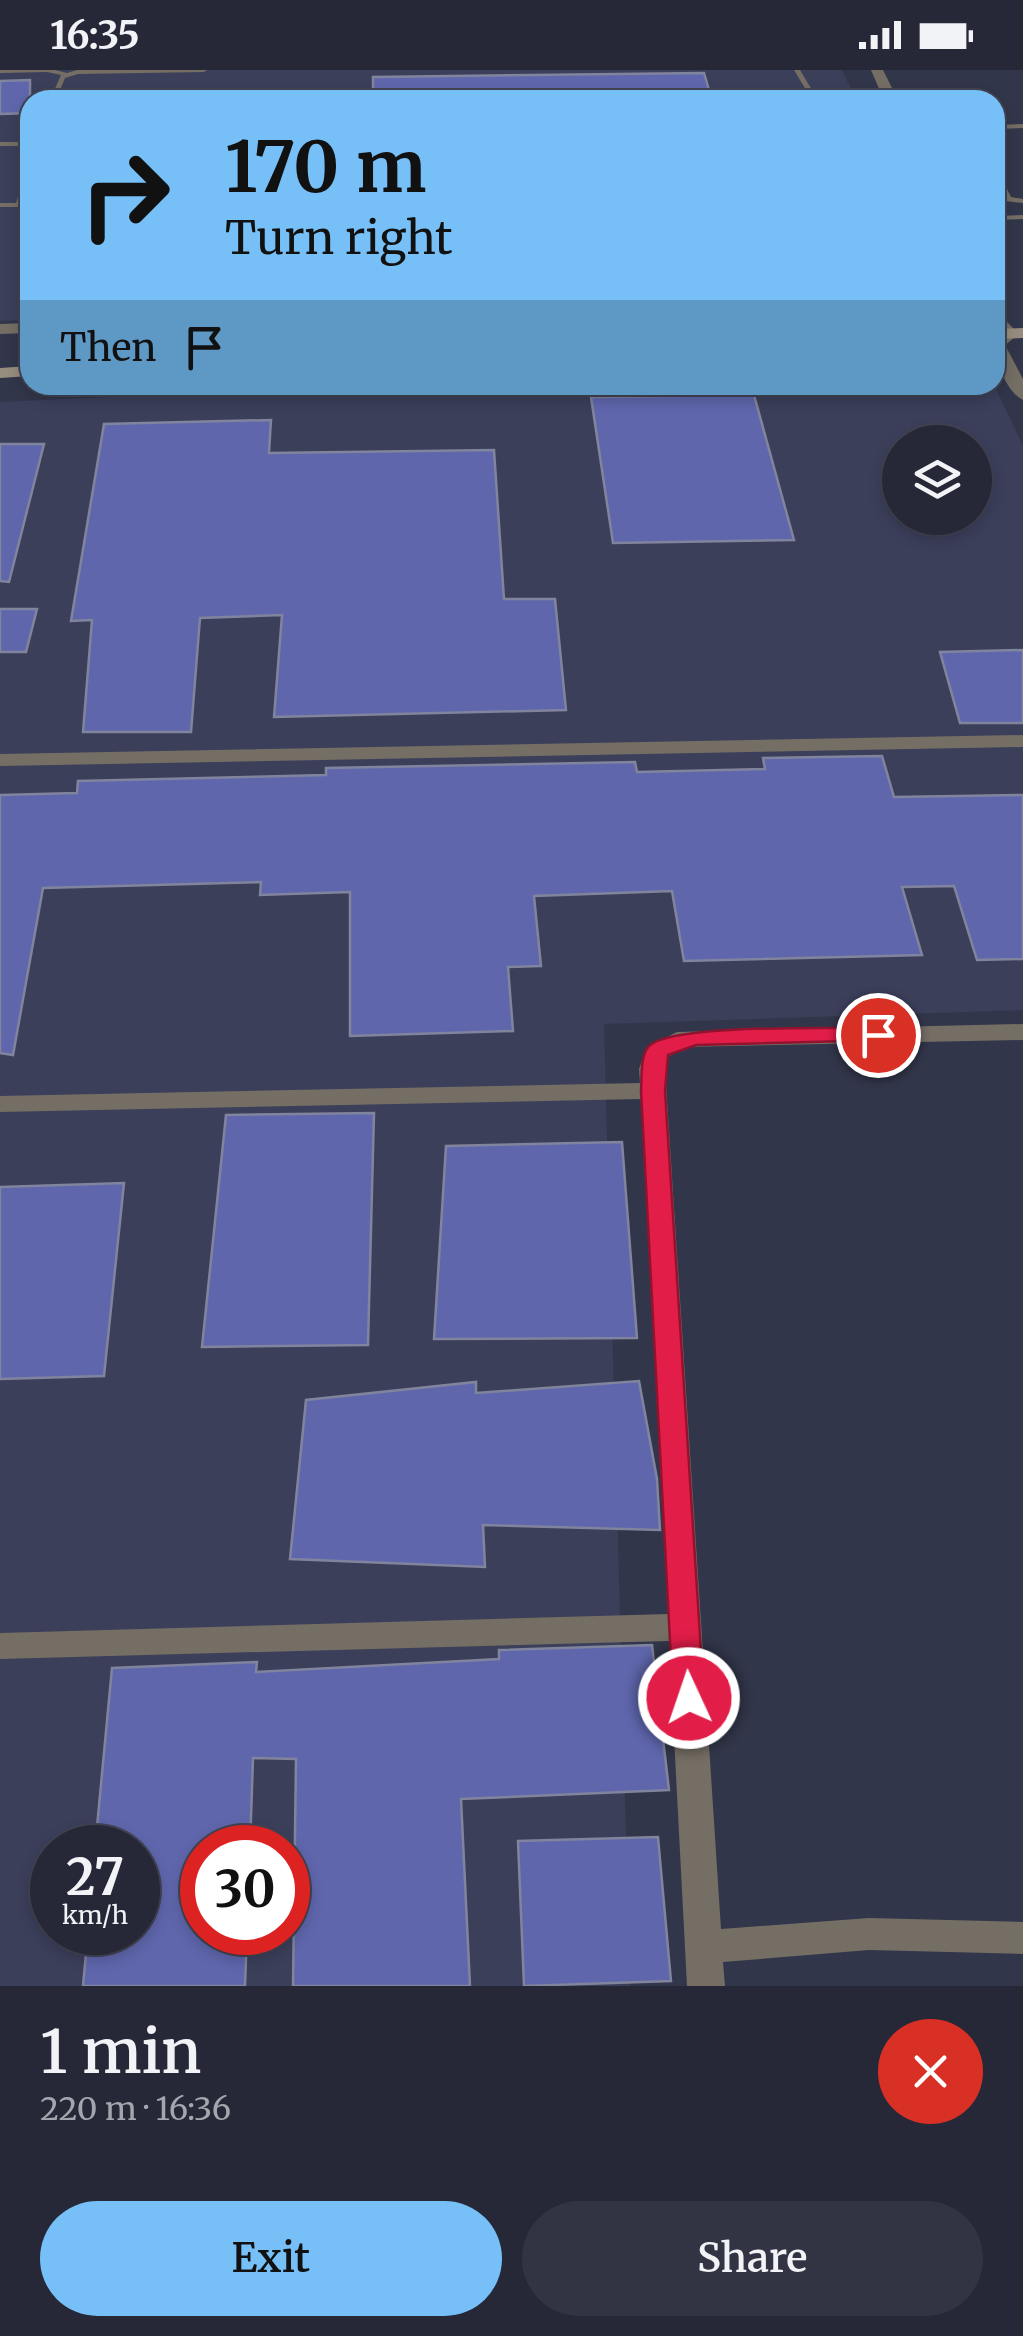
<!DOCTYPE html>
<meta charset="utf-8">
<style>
body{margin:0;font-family:Merriweather,serif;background:#323443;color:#f1f3f6;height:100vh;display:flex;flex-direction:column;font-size:38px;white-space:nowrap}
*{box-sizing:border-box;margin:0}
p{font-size:32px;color:#a4a6ae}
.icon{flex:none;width:55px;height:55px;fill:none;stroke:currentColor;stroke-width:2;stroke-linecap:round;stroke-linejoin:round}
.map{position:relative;height:1916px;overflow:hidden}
.details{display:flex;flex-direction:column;background:#262838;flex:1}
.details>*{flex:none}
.hud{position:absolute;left:20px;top:20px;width:985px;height:305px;border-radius:30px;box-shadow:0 5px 15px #0003,0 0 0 2px #424453;background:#76c0f7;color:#111;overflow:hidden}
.controls{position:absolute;left:882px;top:355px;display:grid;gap:20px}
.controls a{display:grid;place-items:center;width:110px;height:110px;border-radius:50%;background:#262838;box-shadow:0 5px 15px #0003,0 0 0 2px #424453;font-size:50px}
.speed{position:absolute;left:30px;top:1755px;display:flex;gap:20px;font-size:50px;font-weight:700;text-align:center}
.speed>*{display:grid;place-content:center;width:130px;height:130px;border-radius:50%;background:#262838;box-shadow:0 5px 15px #0003,0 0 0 2px #424453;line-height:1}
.speed small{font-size:25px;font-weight:400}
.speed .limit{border:15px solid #d22;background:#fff;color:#111}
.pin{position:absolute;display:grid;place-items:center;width:85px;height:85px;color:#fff;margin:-42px;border:5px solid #fff;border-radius:50%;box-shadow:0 2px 10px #0007}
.me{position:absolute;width:110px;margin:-55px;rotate:357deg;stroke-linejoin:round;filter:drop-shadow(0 0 8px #0008)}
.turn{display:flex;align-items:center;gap:35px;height:210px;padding:0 40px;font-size:45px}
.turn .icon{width:130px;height:130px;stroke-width:2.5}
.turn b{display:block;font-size:70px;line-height:85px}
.then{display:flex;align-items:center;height:95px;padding:0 40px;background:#0003;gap:20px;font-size:38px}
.round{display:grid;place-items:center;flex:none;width:105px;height:105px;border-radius:52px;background:#323443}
.overview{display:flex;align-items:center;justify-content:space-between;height:170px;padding:0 40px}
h1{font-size:60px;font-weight:600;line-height:75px}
.action{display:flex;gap:20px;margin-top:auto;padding:20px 40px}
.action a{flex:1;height:115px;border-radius:60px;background:#76c0f7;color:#111;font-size:40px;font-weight:600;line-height:115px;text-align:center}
.action a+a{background:#323443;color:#f1f3f6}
.status{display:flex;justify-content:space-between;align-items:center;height:70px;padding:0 50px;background:#262838;direction:ltr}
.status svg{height:28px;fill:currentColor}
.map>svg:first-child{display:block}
.built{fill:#3b3f5a;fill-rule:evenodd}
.building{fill:#5f66ac;stroke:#80849c;stroke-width:2.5}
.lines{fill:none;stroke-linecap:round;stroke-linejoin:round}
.lane{fill:#756e65;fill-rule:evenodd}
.street{fill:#756e65;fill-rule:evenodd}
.secondary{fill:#978d7e;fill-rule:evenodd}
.route{fill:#e11d48;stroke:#92132f;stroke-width:2.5}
</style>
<div class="status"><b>16:35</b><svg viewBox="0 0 49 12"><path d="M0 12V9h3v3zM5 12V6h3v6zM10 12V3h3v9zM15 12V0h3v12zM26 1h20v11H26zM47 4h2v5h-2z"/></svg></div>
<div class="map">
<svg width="1023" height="1916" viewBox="0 0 1023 1916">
<rect width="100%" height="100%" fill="#32364a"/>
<path class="built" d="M 0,0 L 842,0 L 856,30 L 30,30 L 30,250 L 0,251 Z
M 372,315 L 994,315 L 1023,376 L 1023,940 L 604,954 L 630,1916 L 0,1916 L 0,332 ZM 900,372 L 975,372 L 975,448 L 900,448 ZM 52,1778 L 138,1778 L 138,1862 L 52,1862 ZM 202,1778 L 288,1778 L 288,1862 L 202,1862 Z"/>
<path class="building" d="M 704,3 L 712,30 L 373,30 L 373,7 Z
M 30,10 L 30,43 L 0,44 L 0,11 Z
M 754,325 L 794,470 L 613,473 L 591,327 Z
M 271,350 L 269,383 L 494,380 L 504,529 L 555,529 L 566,640 L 274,647 L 282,545 L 200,548 L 191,662 L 83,662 L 92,550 L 71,551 L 104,354 Z
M 0,374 L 44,374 L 9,512 L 0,511 Z
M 0,539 L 37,539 L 26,582 L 0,582 Z
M 1023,580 L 1023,653 L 960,653 L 940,582 Z
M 882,686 L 894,727 L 1023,725 L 1023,889 L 977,890 L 954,816 L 902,817 L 922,885 L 684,891 L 672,821 L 534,826 L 541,896 L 508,897 L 513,961 L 350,966 L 350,822 L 260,825 L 261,812 L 43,818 L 13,985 L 0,983 L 0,725 L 77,723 L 78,711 L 326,705 L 326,698 L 635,692 L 637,702 L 765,699 L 763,688 Z
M 374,1043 L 368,1275 L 202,1277 L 226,1045 Z
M 622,1072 L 637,1268 L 434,1269 L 446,1076 Z
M 124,1113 L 104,1306 L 0,1309 L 0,1117 Z
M 639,1311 L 657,1409 L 660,1460 L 483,1455 L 485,1497 L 290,1489 L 306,1330 L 476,1312 L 476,1323 Z
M 652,1575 L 669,1720 L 461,1729 L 470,1916 L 293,1916 L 296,1689 L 253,1688 L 250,1778 L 202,1778 L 202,1862 L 247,1862 L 245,1916 L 83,1916 L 88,1862 L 138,1862 L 138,1778 L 95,1778 L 112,1598 L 257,1592 L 256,1602 L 499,1589 L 499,1580 Z
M 658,1767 L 671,1911 L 524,1916 L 518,1771 Z"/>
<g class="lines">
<path class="lane" d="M 0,0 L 55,0 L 67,3 L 77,0 L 207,0 L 204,2 L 78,4 L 65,8 L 56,30 L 50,30 L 61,5 L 47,2 L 0,3 Z
M 794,0 L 800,0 L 818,30 L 812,30 Z
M 1023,54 L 1023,58 L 995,59 L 995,55 Z
M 0,72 L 30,72 L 30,76 L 0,76 Z
M 30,101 L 30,113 L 23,133 L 30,133 L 30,137 L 0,137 L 0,133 L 16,133 L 26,103 Z
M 995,101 L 999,103 L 1011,127 L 1023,129 L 1023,133 L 1005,131 L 995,110 Z
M 1023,145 L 1023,149 L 995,150 L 995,146 Z"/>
<path class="street" d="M 871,0 L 883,0 L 898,30 L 884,30 Z
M 995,240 L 1019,264 L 1005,275 L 1023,309 L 1023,330 C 1004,320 995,288 995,267 L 1001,263 L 995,255 Z
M 30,253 L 30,263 L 0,264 L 0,254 Z
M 1023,665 L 1023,677 L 0,696 L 0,684 Z
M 1023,954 L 1023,970 L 683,977 L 668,987 L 665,999 L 721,1859 L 869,1848 L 1023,1852 L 1023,1884 L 869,1880 L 723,1892 L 725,1916 L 687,1916 L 669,1571 L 0,1589 L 0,1563 L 668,1544 L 641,1029 L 0,1042 L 0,1026 L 640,1013 L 639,999 L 647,977 L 677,962 Z"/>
<path class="secondary" d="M 1023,258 L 1023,268 L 995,269 L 995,259 Z
M 30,296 L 30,306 L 0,308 L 0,298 Z"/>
</g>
<path class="route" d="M 878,958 L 886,960 L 889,965 L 886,970 L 696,975 L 668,985 L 665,1021 L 704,1628 L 700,1637 L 689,1640 L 678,1637 L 673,1628 L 641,1021 C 642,1007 640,986 649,976 C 671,953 838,959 878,958 Z"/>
</svg>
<div class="controls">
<a><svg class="icon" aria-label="layers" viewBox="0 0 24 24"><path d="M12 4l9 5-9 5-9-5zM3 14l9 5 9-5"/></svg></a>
</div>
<div class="speed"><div>27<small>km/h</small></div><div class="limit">30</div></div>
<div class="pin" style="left:878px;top:965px;background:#d93025"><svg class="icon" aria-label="arrive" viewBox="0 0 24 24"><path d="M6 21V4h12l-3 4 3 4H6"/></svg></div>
<svg class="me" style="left:689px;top:1628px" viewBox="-20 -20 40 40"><circle r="17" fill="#e11d48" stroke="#fff" stroke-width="3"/><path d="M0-11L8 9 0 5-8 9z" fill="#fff"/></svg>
<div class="hud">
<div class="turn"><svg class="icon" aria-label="right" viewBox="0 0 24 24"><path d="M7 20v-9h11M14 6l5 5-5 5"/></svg><div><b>170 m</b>Turn right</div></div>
<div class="then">Then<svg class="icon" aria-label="arrive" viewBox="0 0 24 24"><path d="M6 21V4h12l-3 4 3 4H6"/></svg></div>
</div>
</div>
<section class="details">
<div class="overview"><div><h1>1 min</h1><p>220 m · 16:36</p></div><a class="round" style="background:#d93025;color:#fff"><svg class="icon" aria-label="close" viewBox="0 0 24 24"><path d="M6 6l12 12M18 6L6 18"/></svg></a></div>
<div class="action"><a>Exit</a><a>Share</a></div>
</section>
